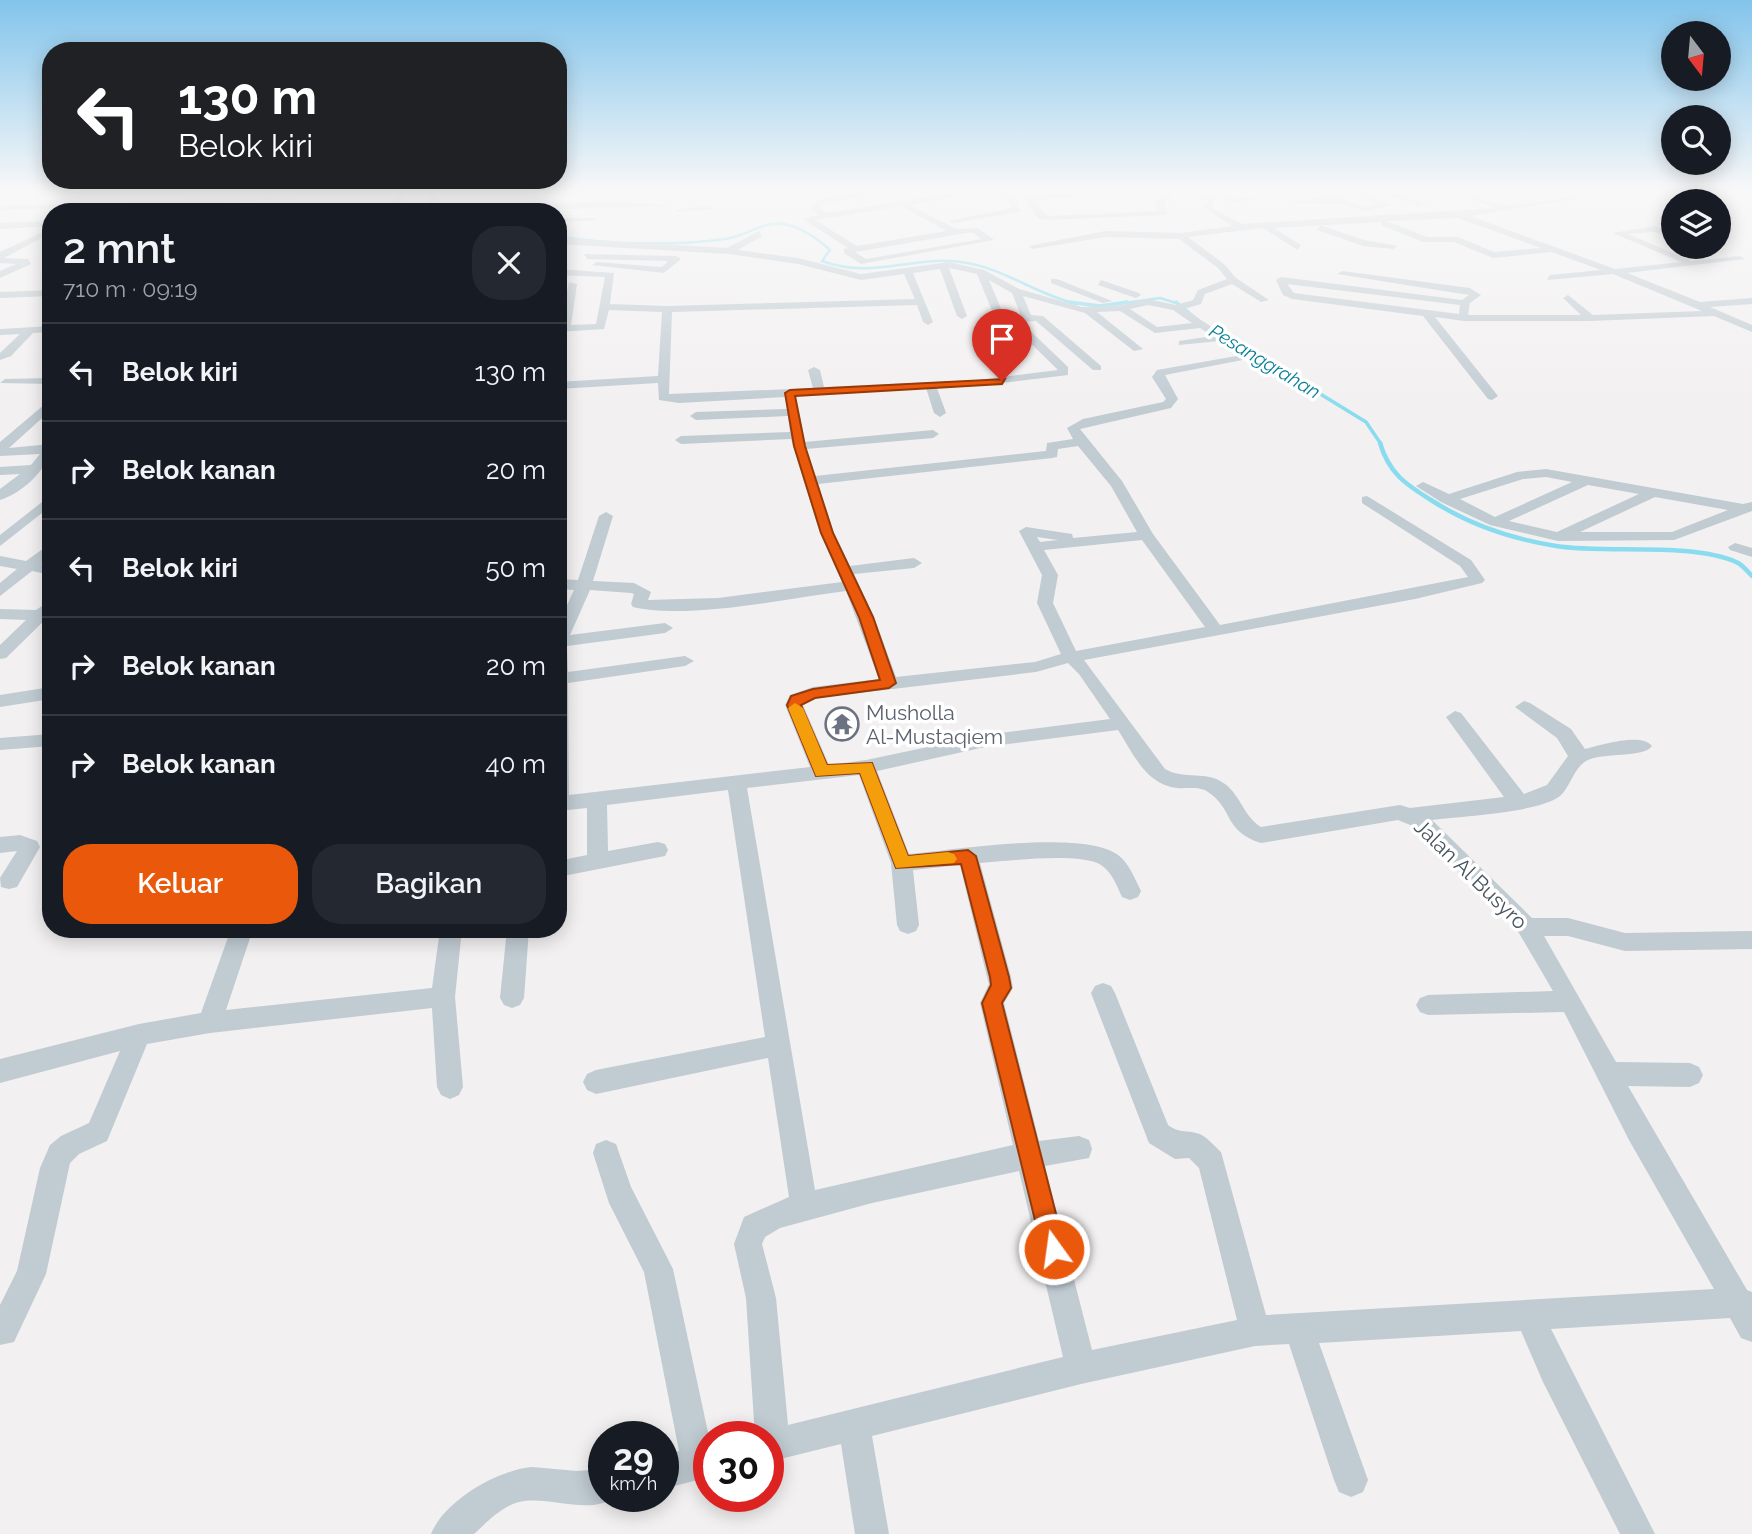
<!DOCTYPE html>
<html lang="id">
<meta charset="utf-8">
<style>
body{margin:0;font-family:Raleway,sans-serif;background:#242831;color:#f1f3f6;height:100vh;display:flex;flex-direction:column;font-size:26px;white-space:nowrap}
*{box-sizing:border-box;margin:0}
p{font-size:23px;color:#9ea1a6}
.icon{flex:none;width:38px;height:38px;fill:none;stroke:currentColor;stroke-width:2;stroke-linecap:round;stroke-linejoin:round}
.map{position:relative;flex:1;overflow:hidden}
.side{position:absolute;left:42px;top:203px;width:525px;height:735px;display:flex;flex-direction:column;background:#171b24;border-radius:28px;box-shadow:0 4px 18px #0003}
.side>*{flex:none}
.hud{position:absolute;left:42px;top:42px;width:525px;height:147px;border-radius:28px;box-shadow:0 4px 18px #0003;background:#202124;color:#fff;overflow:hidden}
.needle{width:46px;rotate:164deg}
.tools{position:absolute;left:1661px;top:21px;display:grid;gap:14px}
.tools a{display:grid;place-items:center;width:70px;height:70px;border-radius:50%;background:#171b24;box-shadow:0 4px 18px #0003;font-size:35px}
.speed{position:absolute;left:588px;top:1421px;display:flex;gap:14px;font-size:35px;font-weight:700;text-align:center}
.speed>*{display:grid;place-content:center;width:91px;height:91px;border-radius:50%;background:#171b24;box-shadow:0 4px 18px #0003;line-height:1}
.speed small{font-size:18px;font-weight:400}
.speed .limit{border:10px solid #d22;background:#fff;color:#111}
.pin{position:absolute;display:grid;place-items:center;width:60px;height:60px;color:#fff;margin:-72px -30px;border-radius:50% 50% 50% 0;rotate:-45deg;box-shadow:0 0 7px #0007}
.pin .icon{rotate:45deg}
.me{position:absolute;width:77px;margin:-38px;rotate:346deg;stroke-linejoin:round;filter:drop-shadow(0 0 5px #0008)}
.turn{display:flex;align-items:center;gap:24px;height:147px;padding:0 21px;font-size:32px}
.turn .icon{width:91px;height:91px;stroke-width:2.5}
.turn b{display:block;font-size:49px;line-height:60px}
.round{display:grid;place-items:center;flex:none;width:74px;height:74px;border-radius:28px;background:#242831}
.headline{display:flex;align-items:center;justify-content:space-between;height:119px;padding:0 21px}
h1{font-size:42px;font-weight:600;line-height:52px}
.action{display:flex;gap:14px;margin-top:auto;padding:14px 21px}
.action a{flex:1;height:80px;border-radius:28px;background:#ea580c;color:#fff;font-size:28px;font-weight:600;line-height:80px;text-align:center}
.action a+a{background:#242831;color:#f1f3f6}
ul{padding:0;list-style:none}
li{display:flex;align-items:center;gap:21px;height:98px;padding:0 21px;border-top:2px solid #363941}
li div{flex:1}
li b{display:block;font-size:26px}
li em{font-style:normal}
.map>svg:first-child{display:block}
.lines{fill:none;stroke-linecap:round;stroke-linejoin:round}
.stream-far2{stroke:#89dcef;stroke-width:2.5}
.stream-far1{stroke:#89dcef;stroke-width:3.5}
.stream{stroke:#89dcef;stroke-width:4.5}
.minor{fill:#c0cbd2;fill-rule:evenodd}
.route{fill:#ea580c;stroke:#983908;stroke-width:2}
.slow{fill:#f59e0b}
.labels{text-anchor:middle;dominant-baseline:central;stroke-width:7;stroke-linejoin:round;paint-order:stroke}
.far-water-label{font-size:19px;font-style:italic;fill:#087e99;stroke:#fff}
.worship-label{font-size:21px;fill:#5b616d;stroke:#fff;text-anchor:start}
.street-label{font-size:21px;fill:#47545e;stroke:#fff}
</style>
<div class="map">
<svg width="1752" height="1534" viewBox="0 0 1752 1534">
<rect width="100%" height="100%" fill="#f2f0f0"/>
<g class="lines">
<path class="stream-far2" d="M 529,193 L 540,200 L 540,212
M 0,196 L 5,193
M 558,236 C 611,245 672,246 726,239 C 746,236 763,221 783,224 C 801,227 817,238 830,250 L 822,261 C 873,280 912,255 961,262 C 1002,267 1037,295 1077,304
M 1118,304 L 1160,298 L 1179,304"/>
<path class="stream-far1" d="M 1069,302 L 1100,306 L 1127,302
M 1176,302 L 1200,322
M 1221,333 L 1366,422 L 1381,444"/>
<path class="stream" d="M 1380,443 C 1389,473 1405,484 1431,500 C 1468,524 1512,539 1556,546 C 1607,554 1690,542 1736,562 C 1742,564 1747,571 1752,576"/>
<path class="minor" d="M 397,193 L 405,193 L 399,212 L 391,212 Z
M 430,193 L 438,193 L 435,212 L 427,212 Z
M 861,193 L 882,193 L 822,204 L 819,208 L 827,213 L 954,193 L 974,193 L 910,205 L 956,229 L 978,228 L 994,240 L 861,264 L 844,253 L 844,249 L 848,248 L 803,219 L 818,215 L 811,209 L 816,200 ZM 901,206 L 946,231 L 857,246 L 815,220 ZM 966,233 L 973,233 L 982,239 L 866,259 L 855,252 Z
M 996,193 L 1014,197 L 1020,212 L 953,223 L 949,221 L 1012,208 L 1008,200 Z
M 1026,193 L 1127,193 L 1035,200 L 1045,215 L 1049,216 L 1159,211 L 1155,202 L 1164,198 L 1159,193 L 1168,193 L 1173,199 L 1164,203 L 1168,213 L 1164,215 L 1049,220 L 1039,219 L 1027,204 Z
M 1191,193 L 1202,193 L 1216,199 L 1212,208 L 1242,224 L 1496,208 L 1455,193 C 1473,193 1487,204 1504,205 C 1535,206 1575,193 1610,193 L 1470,216 L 1615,269 L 1681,262 L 1613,233 L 1655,226 L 1673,232 L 1673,238 L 1654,232 L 1628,234 L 1692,261 L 1740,256 L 1745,259 L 1627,273 L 1700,302 L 1752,298 L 1752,304 L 1710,307 L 1752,325 L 1752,332 L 1714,316 L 1590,321 L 1464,321 L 1435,317 L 1498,396 L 1492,400 L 1488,399 L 1423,316 L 1292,299 L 1283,295 L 1276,280 L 1281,277 L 1462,300 L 1469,295 L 1337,274 L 1342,271 L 1470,288 L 1481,295 L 1470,303 L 1468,315 L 1581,315 L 1563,298 L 1568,295 L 1593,315 L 1702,311 L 1613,274 L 1547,280 L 1550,275 L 1601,270 L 1552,252 L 1493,258 L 1454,242 L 1423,242 L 1381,225 L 1381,222 L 1274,228 L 1301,245 L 1298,250 L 1263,228 L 1188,237 L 1224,264 L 1236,278 L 1269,300 L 1261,302 L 1232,284 L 1205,294 L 1201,304 L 1184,309 L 1258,357 L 1165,375 L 1178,399 L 1171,408 L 1080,429 L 1122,481 L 1153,534 L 1220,625 L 1468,577 L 1460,566 L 1362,503 L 1362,497 L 1367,496 L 1471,560 L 1485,580 L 1482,583 L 1415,599 L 1084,660 L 1165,769 C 1183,780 1207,770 1225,784 C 1241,796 1244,817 1261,827 L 1400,805 L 1410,808 L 1504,797 L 1446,717 L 1455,711 L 1461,713 L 1524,794 L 1547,785 L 1568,756 L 1557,738 L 1515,707 L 1524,701 L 1530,703 L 1571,729 L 1585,749 C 1600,745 1642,732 1652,746 C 1645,758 1601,752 1586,761 C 1574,768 1570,787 1560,796 C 1538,813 1462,816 1432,820 L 1532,918 L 1568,918 L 1625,933 L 1752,931 L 1752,949 L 1625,951 L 1568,936 L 1544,936 L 1616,1062 L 1690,1063 L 1699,1067 L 1703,1075 L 1699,1083 L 1690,1087 L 1628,1086 L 1747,1290 L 1752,1292 L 1752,1342 L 1741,1338 L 1730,1318 L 1551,1329 L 1655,1534 L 1620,1534 L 1543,1382 L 1521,1331 L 1319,1343 L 1368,1480 L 1363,1492 L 1351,1497 L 1339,1492 L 1334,1480 L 1289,1344 L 1255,1346 L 1081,1384 L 872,1436 L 889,1534 L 855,1534 L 841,1444 L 768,1462 L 768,1437 L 755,1437 L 746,1298 L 734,1244 L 744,1217 L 789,1197 L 768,1058 L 596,1094 L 587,1090 L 583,1082 L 587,1074 L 596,1070 L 765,1037 L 728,790 L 607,805 L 608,851 L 658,842 L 665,844 L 668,850 L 665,856 L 558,877 L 558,861 L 587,855 L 587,808 L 558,811 L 558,625 L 574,590 L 558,589 L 558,579 L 578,580 L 599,516 L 606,512 L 613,516 L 593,581 L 634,583 L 651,592 L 648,600 L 718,598 L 842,582 L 820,533 L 791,439 L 681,444 L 675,440 L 681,436 L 790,432 L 788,416 L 696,420 L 690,416 L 696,412 L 787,409 L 785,397 L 679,403 L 659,400 L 658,383 L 558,389 L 558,382 L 658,376 L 662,312 L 609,310 L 604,329 L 558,332 L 569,282 L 577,284 L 571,325 L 596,324 L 605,277 L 558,275 L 558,269 L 614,273 L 610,304 L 667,306 L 915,299 L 904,274 L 861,280 L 798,264 L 729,254 L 558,244 L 558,238 L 727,248 L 759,231 L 762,236 L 738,250 L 798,258 L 861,274 L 949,262 L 984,270 L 1019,289 L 1082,307 L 1122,305 L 1148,299 L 1176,305 L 1193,300 L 1198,290 L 1227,279 L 1218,268 L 1179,239 L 1105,237 L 1033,249 L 1029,246 L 1105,231 L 1181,233 L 1232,226 L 1203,207 L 1208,202 ZM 1458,218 L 1541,248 L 1494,252 L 1458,237 L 1427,237 L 1387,221 ZM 949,268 L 977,274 L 995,318 L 1004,316 L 989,280 L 1012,293 L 1021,316 L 1008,321 L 1058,370 L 977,380 L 824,387 L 820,370 L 814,367 L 808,370 L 813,388 L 669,394 L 672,312 L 917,305 L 923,322 L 928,325 L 933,322 L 913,273 L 940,269 L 957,316 L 962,319 L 967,316 ZM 1287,284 L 1460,305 L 1459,314 L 1294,293 ZM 1023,296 L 1085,313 L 1134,351 L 1143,349 L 1097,312 L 1120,311 L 1155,333 L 1200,328 L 1212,336 L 1179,341 L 1179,345 L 1220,341 L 1242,355 L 1157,370 L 1152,377 L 1166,399 L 1163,402 L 1083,419 L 1067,428 L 1073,439 L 1047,443 L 1046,451 L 815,476 L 806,449 L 933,438 L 939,434 L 933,430 L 805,442 L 796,396 L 926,388 L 934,413 L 940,417 L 946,413 L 937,388 L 977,386 L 1068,375 L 1068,367 L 1021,322 L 1036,321 L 1093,370 L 1101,370 L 1101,366 L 1043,316 L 1031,315 ZM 1148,305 L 1173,310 L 1192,323 L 1157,327 L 1130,309 ZM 1078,446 L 1111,486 L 1137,532 L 1073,538 L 1072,534 L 1026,527 L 1019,531 L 1042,575 L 1037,603 L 1061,654 L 1035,662 L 896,677 L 874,617 L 854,574 L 914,568 L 922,563 L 914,558 L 850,566 L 834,533 L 818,484 L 1052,458 L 1057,457 L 1058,449 ZM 1037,537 L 1058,540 L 1040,542 ZM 1142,540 L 1205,627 L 1076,651 L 1053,603 L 1058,575 L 1044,550 ZM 590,590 L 631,593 L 634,594 L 631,604 L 633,607 C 686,620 790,598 846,591 L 879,679 L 813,687 L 790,695 L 785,705 L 810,767 L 569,795 L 568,683 L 685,666 L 694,661 L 685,656 L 568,672 L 567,646 L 665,633 L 673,628 L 665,623 L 570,635 ZM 1068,663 L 1079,674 L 1110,719 L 985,735 L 866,760 L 829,765 L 803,705 L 816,698 L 1036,672 ZM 1118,730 C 1133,753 1146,785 1177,788 C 1187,789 1199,786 1208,792 C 1234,809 1223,831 1261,843 L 1398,820 L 1415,827 L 1519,933 L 1553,991 L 1428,995 L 1420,998 L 1416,1005 L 1420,1012 L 1428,1015 L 1564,1012 L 1629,1140 L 1714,1289 L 1266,1315 L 1221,1152 C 1213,1145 1206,1135 1196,1133 C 1184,1130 1179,1133 1168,1125 L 1115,993 L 1111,986 L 1103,983 L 1095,986 L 1091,993 L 1149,1143 L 1175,1159 L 1189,1158 L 1199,1168 L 1237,1320 L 1092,1350 L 1045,1166 L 1089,1158 L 1092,1149 L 1089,1140 L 1079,1136 L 1039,1141 L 1004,1003 L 1013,988 L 1011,977 L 980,863 C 1007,861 1080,852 1101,865 C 1112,872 1117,886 1122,897 L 1130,900 L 1138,897 L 1141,891 C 1135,879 1129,863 1118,855 C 1083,829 953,850 909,854 L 877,771 L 985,747 ZM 859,775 L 891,863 L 897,925 L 900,931 L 908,934 L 916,931 L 919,925 L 913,870 L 960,865 L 987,977 L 989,984 L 980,1003 L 1013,1145 L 815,1190 L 747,788 ZM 1019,1171 L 1063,1357 L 788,1425 L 776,1298 L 762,1244 L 765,1237 L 780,1228 L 872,1203 Z
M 1208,193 L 1235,199 L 1281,193 L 1234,203 Z
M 1340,193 L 1337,197 L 1366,207 L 1378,204 L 1349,193 L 1361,193 L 1392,205 L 1366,211 L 1342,204 L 1293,203 Z
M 1383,193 L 1396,193 L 1426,204 L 1419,206 Z
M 295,195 L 298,199 L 0,210 L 0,206 Z
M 622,201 L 668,206 L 469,212 L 478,206 Z
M 710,205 L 713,209 L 679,212 L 675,210 Z
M 558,218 L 594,218 L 598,220 L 558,222 Z
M 51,221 L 51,226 L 0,229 L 0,223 Z
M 1320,225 L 1364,240 L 1397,246 L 1393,249 L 1363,246 L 1317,230 Z
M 51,228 L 51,233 L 4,258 L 28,259 L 31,264 L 0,278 L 0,271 L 16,264 L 0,263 L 0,252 Z
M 584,254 L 676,256 L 681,259 L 664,273 L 592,265 L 597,262 L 662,267 L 668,261 L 587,259 Z
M 1051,279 L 1057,279 L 1112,301 L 1103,303 L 1051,283 Z
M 1101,280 L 1139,293 L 1141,295 L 1136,298 L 1098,285 Z
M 51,290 L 51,296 L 0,298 L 0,292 Z
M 51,326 L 51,332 L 33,333 L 11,356 L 0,360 L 0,353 L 20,334 L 0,335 L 0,329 Z
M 51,378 L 51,384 L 0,383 L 5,379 Z
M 51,399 L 51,410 L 9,448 L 51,444 C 51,467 23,493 0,500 L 0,489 L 20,474 L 0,475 L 0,467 L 31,465 L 40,454 L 0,456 L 0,442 Z
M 1546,469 L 1743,504 L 1752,502 L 1752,511 L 1674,540 L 1558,541 L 1490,525 L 1441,502 L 1416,486 L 1423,482 L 1449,494 L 1517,472 ZM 1546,477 L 1572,482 L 1495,517 L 1460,499 L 1523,479 ZM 1588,485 L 1639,494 L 1557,532 L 1509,521 ZM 1655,497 L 1728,510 L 1672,532 L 1580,532 Z
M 51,495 L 51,506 L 0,546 L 0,535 Z
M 558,500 L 567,504 L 558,511 Z
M 51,543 L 51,555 L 41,564 L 51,565 L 51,575 L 32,571 L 0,596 L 0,583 L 17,569 L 0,566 L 0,556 L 26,561 Z
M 1735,543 L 1752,548 L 1752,557 L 1730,550 L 1728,547 Z
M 51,600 L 51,614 L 6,658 L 0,659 L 0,645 L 26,620 L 0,619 L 0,609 L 36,610 Z
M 51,687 L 51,699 L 0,707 L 0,695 Z
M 51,734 L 51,746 L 0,750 L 0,738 Z
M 20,835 L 37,841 L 40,847 L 17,887 L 9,889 L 1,887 L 0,878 L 17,851 L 0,853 L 0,837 Z
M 231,929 L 253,929 L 226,1010 L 432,988 L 440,929 L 462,929 L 455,997 L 463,1087 L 459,1095 L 450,1099 L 441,1095 L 437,1087 L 432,1008 L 210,1033 L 147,1044 L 107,1141 L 79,1154 L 70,1163 L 46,1274 L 14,1342 L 0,1345 L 0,1305 L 17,1271 L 40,1168 L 50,1145 L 61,1136 L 89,1123 L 120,1051 L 0,1083 L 0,1059 L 139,1024 L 201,1013 Z
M 507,929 L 529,929 L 524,998 L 520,1005 L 512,1008 L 504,1005 L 500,998 Z
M 606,1140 L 616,1144 L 631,1187 L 673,1269 L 709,1437 L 709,1477 L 663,1489 L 663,1455 L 679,1451 L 644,1272 L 609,1203 L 593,1153 L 596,1144 Z
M 532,1467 L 577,1471 L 604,1469 L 604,1496 L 617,1496 C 589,1517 551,1495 519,1502 C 502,1506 486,1523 474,1534 L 431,1534 C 444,1501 497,1470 532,1467 Z"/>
</g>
<linearGradient id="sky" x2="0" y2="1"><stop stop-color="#82c4eb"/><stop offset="0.47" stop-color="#f9f8f8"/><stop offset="1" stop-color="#f9f8f8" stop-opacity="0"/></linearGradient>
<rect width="1752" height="408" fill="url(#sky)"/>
<path class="route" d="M 1005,379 L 1002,384 L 795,396 L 805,446 L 833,533 L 873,617 L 896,683 L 889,688 L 815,698 L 801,705 L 827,765 L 872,763 L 908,856 L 968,850 L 976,856 L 1009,977 L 1011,988 L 1002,1003 L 1065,1249 L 1062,1257 L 1054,1261 L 1045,1257 L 1042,1249 L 982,1003 L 991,985 L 990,977 L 961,864 L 896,868 L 860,773 L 816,776 L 787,705 L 791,696 L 813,689 L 880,680 L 859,617 L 821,533 L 794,446 L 785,393 L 790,390 Z"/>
<path class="slow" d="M 795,703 L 803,708 L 827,765 L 872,763 L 908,856 L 948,852 L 954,854 L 957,859 L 954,863 L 896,868 L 860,773 L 816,776 L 788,708 Z"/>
<defs>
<symbol id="temple-ring" viewBox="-11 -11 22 22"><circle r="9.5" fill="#fff" stroke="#6b7280" stroke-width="1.5"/><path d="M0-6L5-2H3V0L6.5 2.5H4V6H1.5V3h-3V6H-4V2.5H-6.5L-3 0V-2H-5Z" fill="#6b7280"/></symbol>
</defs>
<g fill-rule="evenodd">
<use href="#temple-ring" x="823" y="705" width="38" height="38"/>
</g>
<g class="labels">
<g class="far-water-label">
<text transform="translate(1265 361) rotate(31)">Pesanggrahan</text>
</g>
<g class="worship-label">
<text x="866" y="712">Musholla<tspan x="866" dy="24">Al-Mustaqiem</tspan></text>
</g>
<g class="street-label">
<text transform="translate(1471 874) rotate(44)">Jalan Al Busyro</text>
</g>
</g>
</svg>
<div class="tools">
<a><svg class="needle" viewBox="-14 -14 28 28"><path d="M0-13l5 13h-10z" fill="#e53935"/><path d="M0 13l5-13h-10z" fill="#9ea1a6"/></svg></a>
<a><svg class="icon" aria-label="search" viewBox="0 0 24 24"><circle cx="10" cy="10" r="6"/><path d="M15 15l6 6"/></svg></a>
<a><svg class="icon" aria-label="layers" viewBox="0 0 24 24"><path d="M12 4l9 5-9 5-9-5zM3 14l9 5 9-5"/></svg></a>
</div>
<div class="speed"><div>29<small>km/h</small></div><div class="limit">30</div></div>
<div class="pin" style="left:1002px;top:381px;background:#d93025"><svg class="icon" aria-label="arrive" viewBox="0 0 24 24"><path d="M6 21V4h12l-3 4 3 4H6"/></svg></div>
<svg class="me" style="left:1054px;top:1249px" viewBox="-20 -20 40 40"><circle r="17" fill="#ea580c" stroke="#fff" stroke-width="3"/><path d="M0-11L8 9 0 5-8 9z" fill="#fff"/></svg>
<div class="hud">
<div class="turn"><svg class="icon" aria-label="left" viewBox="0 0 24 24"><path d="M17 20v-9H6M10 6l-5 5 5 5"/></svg><div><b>130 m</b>Belok kiri</div></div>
</div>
<section class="side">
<div class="headline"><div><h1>2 mnt</h1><p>710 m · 09:19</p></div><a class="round"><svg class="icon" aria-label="close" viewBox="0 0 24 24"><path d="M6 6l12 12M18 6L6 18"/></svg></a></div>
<ul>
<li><svg class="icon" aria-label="left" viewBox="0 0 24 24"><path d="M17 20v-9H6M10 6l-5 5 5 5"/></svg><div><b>Belok kiri</b></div><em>130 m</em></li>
<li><svg class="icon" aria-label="right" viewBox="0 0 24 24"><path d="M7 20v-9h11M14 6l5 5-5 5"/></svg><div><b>Belok kanan</b></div><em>20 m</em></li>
<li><svg class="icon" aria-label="left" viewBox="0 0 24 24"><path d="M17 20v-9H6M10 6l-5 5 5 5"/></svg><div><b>Belok kiri</b></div><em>50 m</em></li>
<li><svg class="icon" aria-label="right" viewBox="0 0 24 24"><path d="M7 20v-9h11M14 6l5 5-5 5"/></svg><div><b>Belok kanan</b></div><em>20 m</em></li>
<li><svg class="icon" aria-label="right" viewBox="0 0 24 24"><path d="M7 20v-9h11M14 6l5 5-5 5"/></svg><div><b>Belok kanan</b></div><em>40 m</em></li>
</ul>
<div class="action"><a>Keluar</a><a>Bagikan</a></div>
</section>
</div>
